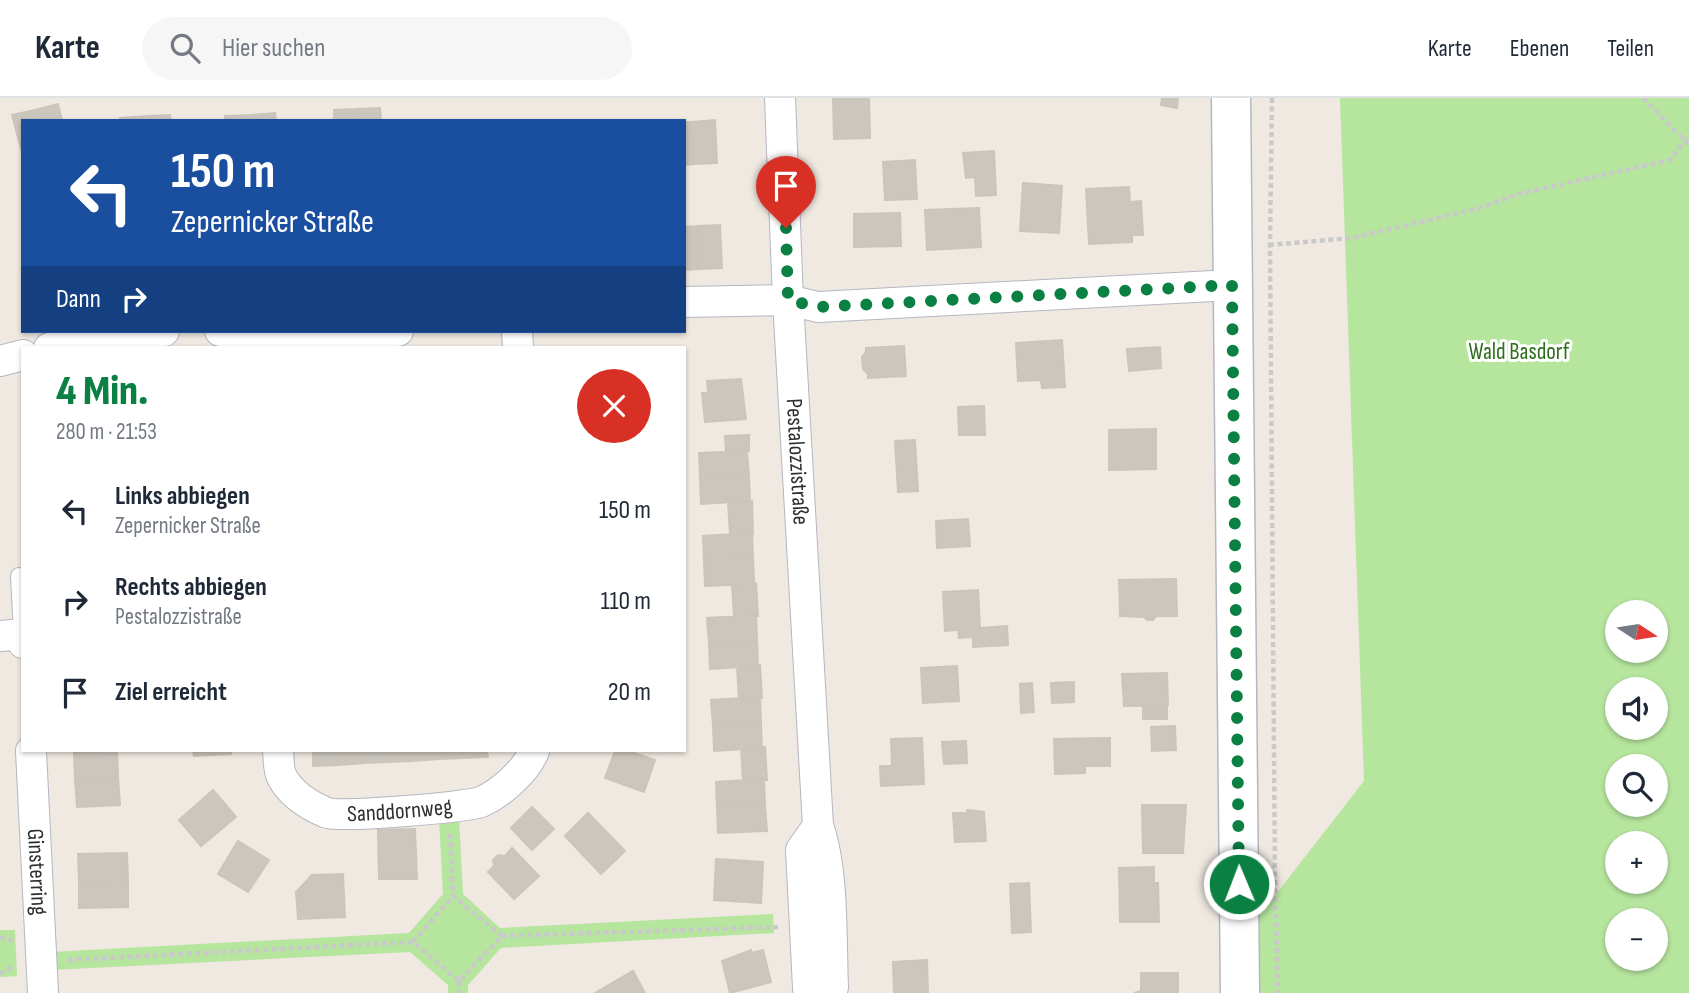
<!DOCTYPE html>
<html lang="de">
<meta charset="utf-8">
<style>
body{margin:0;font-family:"Sofia Sans Condensed",sans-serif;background:#f6f6f7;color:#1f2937;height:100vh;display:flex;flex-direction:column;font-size:26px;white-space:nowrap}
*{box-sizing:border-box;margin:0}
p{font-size:23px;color:#747a83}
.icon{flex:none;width:38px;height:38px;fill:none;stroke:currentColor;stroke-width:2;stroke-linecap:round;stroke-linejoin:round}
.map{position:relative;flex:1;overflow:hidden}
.drawer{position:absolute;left:21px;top:248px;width:665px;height:406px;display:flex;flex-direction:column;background:#fff;border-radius:0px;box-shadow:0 2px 5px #0004}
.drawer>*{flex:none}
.top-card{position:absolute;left:21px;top:21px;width:665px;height:214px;border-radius:0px;box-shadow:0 2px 5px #0004;background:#1a4fa0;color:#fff;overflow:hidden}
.needle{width:46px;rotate:102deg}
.tools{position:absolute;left:1605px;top:502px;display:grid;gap:14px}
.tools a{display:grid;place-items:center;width:63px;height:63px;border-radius:50%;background:#fff;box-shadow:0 2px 5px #0004;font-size:35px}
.pin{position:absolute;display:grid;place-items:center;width:60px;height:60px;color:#fff;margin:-72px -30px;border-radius:50% 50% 50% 0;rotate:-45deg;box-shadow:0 0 7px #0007}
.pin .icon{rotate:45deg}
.me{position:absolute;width:77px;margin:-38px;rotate:359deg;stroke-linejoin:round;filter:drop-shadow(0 0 5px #0008)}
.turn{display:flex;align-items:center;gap:24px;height:147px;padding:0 35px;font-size:32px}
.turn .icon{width:91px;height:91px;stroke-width:2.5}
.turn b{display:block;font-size:49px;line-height:60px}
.then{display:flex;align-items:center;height:66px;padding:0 35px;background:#0003;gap:14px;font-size:26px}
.round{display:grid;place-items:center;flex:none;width:74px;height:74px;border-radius:37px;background:#f6f6f7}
.headline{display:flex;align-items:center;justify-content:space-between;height:119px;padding:0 35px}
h1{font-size:42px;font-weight:800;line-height:52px;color:#0b8043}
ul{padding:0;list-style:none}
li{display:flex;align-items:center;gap:21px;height:91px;padding:0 35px}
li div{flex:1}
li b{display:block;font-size:26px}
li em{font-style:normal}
header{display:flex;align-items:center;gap:42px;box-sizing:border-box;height:98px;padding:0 35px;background:#fff;border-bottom:2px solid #e0e1e3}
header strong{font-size:33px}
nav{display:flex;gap:38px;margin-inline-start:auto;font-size:24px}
.search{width:490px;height:63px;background:#f6f6f7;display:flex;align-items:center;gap:18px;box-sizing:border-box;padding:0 24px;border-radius:38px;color:#747a83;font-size:26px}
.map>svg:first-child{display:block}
.green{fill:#b6e59e;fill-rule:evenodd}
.building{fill:#cbc7bf;stroke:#cbc5ba;stroke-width:2}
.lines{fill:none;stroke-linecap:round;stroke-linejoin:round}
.service-casing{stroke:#b4b7c1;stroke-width:18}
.minor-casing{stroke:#b4b7c1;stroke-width:32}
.secondary-casing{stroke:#b4b7c1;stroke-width:41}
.path{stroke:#c9c9c9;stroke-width:4.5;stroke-dasharray:5 3.5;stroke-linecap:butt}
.service{stroke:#fff;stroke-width:16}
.minor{stroke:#fff;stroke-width:30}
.secondary{stroke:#fff;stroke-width:38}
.route{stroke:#0b8043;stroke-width:12;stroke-dasharray:0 21.6}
.labels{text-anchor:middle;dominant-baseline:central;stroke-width:6;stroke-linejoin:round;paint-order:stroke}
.park-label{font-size:23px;fill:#2c6e1b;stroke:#fff}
.street-label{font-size:23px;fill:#2e2e2e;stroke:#fff}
</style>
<header>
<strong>Karte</strong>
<div class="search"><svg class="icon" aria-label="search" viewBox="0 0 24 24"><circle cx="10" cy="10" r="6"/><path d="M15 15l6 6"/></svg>Hier suchen</div>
<nav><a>Karte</a><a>Ebenen</a><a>Teilen</a></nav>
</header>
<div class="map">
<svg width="1689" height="895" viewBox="0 0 1689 895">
<rect width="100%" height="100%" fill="#efe9e1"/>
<path class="green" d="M 1340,0 L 1689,0 L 1689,895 L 1253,895 L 1252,827 L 1364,683 ZM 1617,514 L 1656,514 L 1656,553 L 1617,553 ZM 1617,592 L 1656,592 L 1656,630 L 1617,630 ZM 1617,668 L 1656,668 L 1656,707 L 1617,707 ZM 1617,746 L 1656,746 L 1656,784 L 1617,784 ZM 1617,822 L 1656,822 L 1656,861 L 1617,861 Z
M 459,719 L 463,796 L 500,830 L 773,816 L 774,835 L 501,850 L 468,887 L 468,895 L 448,895 L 448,887 L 410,854 L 52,872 L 51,854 L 409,835 L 443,796 L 439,720 Z
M 0,832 L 15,832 L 17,878 L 0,879 Z"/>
<path class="building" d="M 833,0 L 869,0 L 870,40 L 834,41 Z
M 1162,0 L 1178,0 L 1177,10 L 1161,7 Z
M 58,6 L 62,23 L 38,23 L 35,12 Z
M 380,10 L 381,23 L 358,23 L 357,11 Z
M 357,11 L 358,23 L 334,23 L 334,12 Z
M 35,12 L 38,23 L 23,23 L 23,58 L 12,17 Z
M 275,15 L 276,23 L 252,23 L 252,17 Z
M 170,17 L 171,23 L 147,23 L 147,18 Z
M 252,17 L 252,23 L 225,23 L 225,18 Z
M 147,18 L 147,23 L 120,23 L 120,20 Z
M 715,22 L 717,65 L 694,66 L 692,24 Z
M 684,24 L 692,24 L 694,66 L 684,67 Z
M 994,53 L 996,97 L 976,98 L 975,79 L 966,80 L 963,55 Z
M 915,62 L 917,101 L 885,102 L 883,64 Z
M 1023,85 L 1062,88 L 1059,135 L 1020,133 Z
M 1129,89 L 1130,104 L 1141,103 L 1143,137 L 1132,137 L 1132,144 L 1089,146 L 1086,91 Z
M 979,110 L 981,149 L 927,152 L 925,112 Z
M 900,115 L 901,148 L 854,149 L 854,116 Z
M 720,127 L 722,170 L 699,171 L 697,128 Z
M 697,128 L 699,171 L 684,172 L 684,129 Z
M 1062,242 L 1065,289 L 1042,290 L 1041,282 L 1018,283 L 1016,245 Z
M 904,248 L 906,278 L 868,280 L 868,276 L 863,271 L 862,259 L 866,254 L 866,250 Z
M 1160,249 L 1161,270 L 1129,273 L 1127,251 Z
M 741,281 L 746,321 L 705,324 L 702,295 L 708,295 L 707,283 Z
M 984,308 L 985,337 L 959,337 L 958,309 Z
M 1156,331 L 1156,371 L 1109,372 L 1109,332 Z
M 749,337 L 749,353 L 726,354 L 725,338 Z
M 915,342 L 918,393 L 898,394 L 895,343 Z
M 747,353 L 749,378 L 700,381 L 699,355 Z
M 749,378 L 750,403 L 701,406 L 700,381 Z
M 752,403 L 753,436 L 730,436 L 728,404 Z
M 968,421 L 970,448 L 937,450 L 936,423 Z
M 752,435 L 753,460 L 704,463 L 703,438 Z
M 753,460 L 754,486 L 705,488 L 704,463 Z
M 1176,481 L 1177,518 L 1156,518 L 1153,522 L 1147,522 L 1144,519 L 1120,518 L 1119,482 Z
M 756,485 L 758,518 L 734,518 L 732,487 Z
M 978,492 L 980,530 L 1007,528 L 1008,547 L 973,549 L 973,539 L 959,540 L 958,532 L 945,533 L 943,494 Z
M 756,517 L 757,542 L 709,545 L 707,520 Z
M 757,542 L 758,568 L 710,571 L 709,545 Z
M 758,567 L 760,567 L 762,600 L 739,601 L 737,569 Z
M 957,568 L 959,603 L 923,605 L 921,570 Z
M 1167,575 L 1168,607 L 1124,608 L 1122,576 Z
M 1074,584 L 1074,604 L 1052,605 L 1051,585 Z
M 1032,585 L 1034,614 L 1021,615 L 1020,586 Z
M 760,599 L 761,625 L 713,627 L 711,602 Z
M 1167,607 L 1167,621 L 1143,621 L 1143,608 Z
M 761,625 L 762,650 L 714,653 L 713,627 Z
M 1175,628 L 1176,652 L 1152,653 L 1151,629 Z
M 922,640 L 924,686 L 881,688 L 880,668 L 892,668 L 891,641 Z
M 1110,640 L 1110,668 L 1085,668 L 1085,675 L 1055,676 L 1054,641 Z
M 966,643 L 967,665 L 944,666 L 942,644 Z
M 765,649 L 767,682 L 743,682 L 741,651 Z
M 117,653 L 118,679 L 75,682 L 74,654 Z
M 193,653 L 231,653 L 231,656 L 194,658 Z
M 313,653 L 337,653 L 338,667 L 313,668 Z
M 337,653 L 363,653 L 364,665 L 338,667 Z
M 363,653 L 388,653 L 388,664 L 364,665 Z
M 388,653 L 413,653 L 413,663 L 388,664 Z
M 413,653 L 438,653 L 438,661 L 413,663 Z
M 438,653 L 463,653 L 463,660 L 438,661 Z
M 463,653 L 487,653 L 488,659 L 463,660 Z
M 615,653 L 629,653 L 655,662 L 644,694 L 605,680 Z
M 118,679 L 120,707 L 77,709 L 75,682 Z
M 764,681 L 765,707 L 717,709 L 716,684 Z
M 213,692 L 236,719 L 201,748 L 179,722 Z
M 765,707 L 767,733 L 718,735 L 717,709 Z
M 1142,707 L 1186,707 L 1183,755 L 1143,755 Z
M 532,709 L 554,731 L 532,752 L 511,730 Z
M 967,712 L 984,714 L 986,743 L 955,744 L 953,715 L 967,715 Z
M 588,715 L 625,753 L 601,776 L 565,738 Z
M 415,731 L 417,781 L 379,781 L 378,732 Z
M 238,743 L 269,762 L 248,794 L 218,776 Z
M 512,750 L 539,778 L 514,801 L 488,774 L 494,768 L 493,762 L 498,757 L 505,758 Z
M 127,755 L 128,782 L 79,783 L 78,756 Z
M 716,761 L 763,764 L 761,805 L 714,802 Z
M 1154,769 L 1154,785 L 1158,785 L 1159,824 L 1120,824 L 1119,770 Z
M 343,776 L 345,819 L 298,821 L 296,794 L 312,777 Z
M 128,782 L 128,809 L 79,810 L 79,783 Z
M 1029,785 L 1031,834 L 1012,835 L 1010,786 Z
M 751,852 L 752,855 L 763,852 L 771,884 L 730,895 L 722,863 Z
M 927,862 L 928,895 L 894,895 L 893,864 Z
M 633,873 L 645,895 L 595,895 Z
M 1141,875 L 1178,875 L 1178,895 L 1134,895 L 1141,893 Z"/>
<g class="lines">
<defs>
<path id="service" d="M 19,478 L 22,536"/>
<g id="minor">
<path id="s1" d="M 780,0 L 788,202 L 818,728 C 834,772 831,842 833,889 L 831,895"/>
<path d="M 684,204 L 788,202 L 818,209 L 1232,187"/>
<path d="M 220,233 C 279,241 339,237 398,233"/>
<path d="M 517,233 L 518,250"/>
<path d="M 49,250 L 113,234 L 164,233"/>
<path d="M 0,263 L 23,257"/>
<path d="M 0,538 L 22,536 L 23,545"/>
<path id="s2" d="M 31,653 L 43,895"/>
<path id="s3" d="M 278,653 C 279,661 278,672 282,679 C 291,696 310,708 327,715 C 338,720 467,709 481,704 C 501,695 526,673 534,653"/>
<path d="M 811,895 L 808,890 L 801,752 L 818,728"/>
</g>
<path id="secondary" d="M 1231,0 L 1240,895"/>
</defs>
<use href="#service" class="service-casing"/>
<use href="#minor" class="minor-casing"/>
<use href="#secondary" class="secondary-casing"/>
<path class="path" d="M 1272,0 L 1270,147 L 1275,779 L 1278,895
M 1643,0 L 1686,44 L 1689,50
M 1269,147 L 1352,140 L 1476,111 L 1518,96 L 1670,62 L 1689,37
M 450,736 L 453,798
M 502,838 L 453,798 L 413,844 L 459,883 L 502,838 L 778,829
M 0,839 L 13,843
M 68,862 L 413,844
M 0,876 L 14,868
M 459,883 L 459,895"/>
<use href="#service" class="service"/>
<use href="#minor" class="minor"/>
<use href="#secondary" class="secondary"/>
</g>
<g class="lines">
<path class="route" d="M 786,130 L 788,202 L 818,209 L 1232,187 L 1239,786"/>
</g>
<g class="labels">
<g class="park-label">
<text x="1519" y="254">Wald Basdorf</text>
</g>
<g class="street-label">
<text stroke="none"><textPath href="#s1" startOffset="364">Pestalozzistraße</textPath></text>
<text stroke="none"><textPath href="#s3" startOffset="158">Sanddornweg</textPath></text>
<text stroke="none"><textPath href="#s2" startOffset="121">Ginsterring</textPath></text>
</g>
</g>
</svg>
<div class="tools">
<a><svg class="needle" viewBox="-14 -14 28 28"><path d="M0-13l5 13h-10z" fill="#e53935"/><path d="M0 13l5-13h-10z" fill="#747a83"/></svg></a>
<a><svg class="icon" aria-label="sound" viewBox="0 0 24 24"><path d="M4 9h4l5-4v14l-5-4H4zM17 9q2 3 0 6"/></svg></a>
<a><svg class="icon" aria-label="search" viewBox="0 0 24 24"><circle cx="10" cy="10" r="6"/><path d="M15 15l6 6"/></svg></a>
<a>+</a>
<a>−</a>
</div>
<div class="pin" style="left:786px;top:130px;background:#d93025"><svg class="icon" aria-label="arrive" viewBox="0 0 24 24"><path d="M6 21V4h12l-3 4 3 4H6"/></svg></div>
<svg class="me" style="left:1239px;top:786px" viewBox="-20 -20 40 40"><circle r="17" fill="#0b8043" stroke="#fff" stroke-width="3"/><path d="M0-11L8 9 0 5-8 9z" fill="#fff"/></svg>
<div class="top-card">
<div class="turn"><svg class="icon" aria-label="left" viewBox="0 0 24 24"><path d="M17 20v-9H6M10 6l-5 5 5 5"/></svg><div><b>150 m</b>Zepernicker Straße</div></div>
<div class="then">Dann<svg class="icon" aria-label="right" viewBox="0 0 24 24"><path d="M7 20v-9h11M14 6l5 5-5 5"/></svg></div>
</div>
<section class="drawer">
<div class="headline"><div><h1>4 Min.</h1><p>280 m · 21:53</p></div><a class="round" style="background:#d93025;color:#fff"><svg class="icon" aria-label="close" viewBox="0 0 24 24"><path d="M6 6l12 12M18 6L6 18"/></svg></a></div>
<ul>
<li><svg class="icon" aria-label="left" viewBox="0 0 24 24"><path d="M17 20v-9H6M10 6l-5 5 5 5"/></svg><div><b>Links abbiegen</b><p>Zepernicker Straße</p></div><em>150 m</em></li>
<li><svg class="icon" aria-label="right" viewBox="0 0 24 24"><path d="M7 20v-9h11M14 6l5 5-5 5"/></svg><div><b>Rechts abbiegen</b><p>Pestalozzistraße</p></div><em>110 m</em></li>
<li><svg class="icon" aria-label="arrive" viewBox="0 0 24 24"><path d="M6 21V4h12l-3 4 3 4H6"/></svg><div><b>Ziel erreicht</b></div><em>20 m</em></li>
</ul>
</section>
</div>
